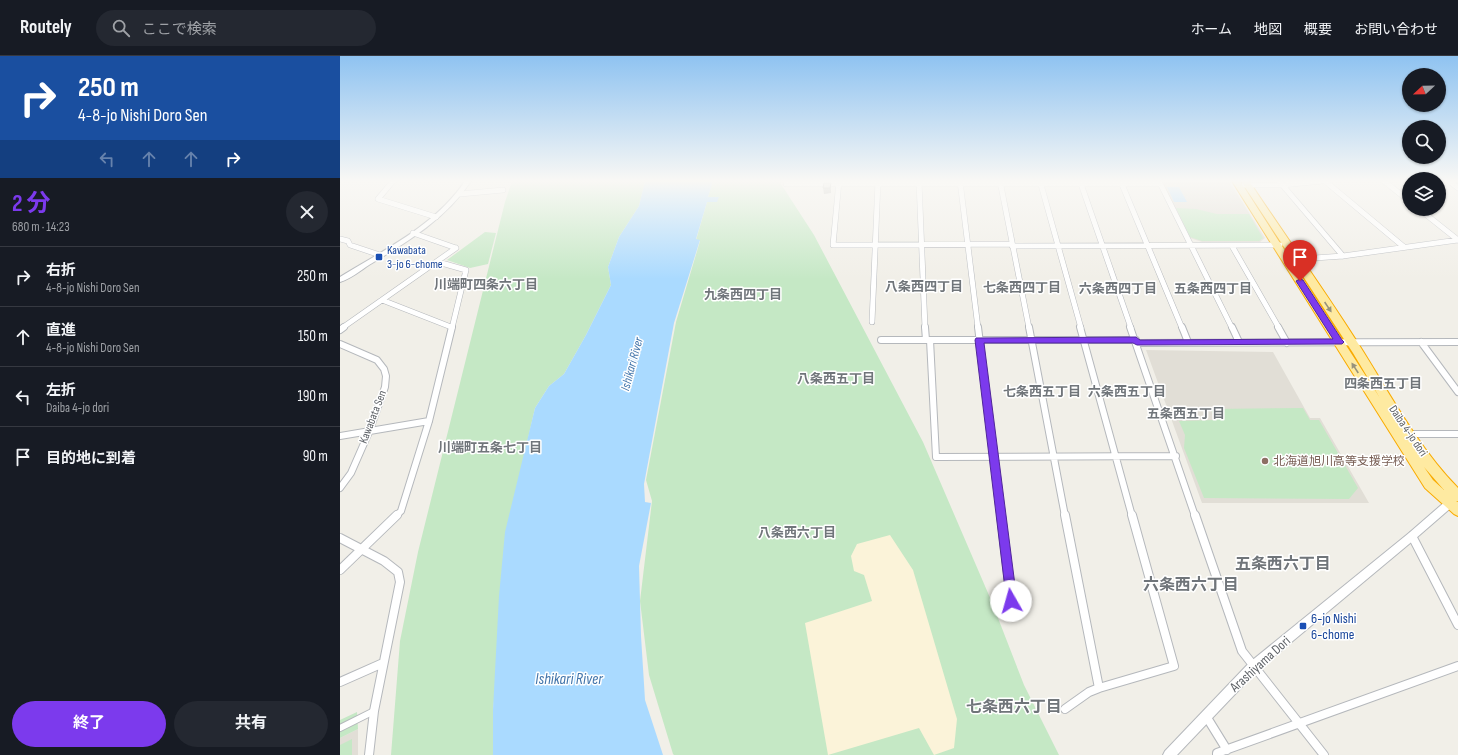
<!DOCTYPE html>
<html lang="ja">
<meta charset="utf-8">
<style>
body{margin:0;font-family:"Sofia Sans Condensed","Noto Sans JP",sans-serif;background:#242831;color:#f1f3f6;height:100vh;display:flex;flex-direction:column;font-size:15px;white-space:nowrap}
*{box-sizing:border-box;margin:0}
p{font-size:13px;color:#9ea1a6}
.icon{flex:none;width:22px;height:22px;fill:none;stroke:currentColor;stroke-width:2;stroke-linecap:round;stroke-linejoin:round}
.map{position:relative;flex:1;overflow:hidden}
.sheet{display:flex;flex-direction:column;background:#171b24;width:340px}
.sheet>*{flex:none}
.guide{background:#1a4fa0;color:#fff;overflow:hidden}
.needle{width:26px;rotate:248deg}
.controls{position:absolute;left:1062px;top:12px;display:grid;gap:8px}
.controls a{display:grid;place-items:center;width:44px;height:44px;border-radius:50%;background:#171b24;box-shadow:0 1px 3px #0004;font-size:20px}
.pin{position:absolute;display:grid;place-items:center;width:34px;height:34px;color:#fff;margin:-41px -17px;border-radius:50% 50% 50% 0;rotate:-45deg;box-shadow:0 0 4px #0007}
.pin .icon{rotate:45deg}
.me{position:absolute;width:44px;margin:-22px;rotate:353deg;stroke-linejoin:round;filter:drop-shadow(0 0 3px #0008)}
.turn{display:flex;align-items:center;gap:14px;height:84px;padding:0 12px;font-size:18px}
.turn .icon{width:52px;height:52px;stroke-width:2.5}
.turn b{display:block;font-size:28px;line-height:34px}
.lanes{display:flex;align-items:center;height:38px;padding:0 12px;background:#0003;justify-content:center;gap:20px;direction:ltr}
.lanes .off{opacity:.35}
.round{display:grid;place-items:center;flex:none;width:42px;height:42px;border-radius:21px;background:#242831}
.head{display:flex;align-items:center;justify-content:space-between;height:68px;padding:0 12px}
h1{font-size:24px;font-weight:700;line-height:30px;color:#7c3aed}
.cta{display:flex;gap:8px;margin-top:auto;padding:8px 12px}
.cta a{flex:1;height:46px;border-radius:24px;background:#7c3aed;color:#fff;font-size:16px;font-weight:700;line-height:46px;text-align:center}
.cta a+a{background:#242831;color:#f1f3f6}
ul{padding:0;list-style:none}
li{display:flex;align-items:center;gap:12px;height:60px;padding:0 12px;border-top:1px solid #363941}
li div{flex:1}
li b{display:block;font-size:15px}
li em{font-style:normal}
header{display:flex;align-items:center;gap:24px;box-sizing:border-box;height:56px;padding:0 20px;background:#171b24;border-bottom:1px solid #363941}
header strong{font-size:19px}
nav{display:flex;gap:22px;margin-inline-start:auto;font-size:14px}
.search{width:280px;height:36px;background:#242831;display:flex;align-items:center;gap:10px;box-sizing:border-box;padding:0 14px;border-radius:22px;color:#9ea1a6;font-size:15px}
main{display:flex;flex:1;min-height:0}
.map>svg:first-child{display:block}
.education{fill:#e1ded6}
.green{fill:#c5e8c5}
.sand{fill:#fbf3d9}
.water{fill:#aadaff}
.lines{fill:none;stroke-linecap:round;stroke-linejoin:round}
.pedestrian-casing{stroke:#b5b8bc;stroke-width:8}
.minor-far2-casing{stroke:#b5b8bc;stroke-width:6}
.minor-far1-casing{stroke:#b5b8bc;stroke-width:8}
.minor-casing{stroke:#b5b8bc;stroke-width:10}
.tertiary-casing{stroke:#b5b8bc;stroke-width:2}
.trunk-casing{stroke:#f9ab00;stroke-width:2}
.pedestrian{stroke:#fff;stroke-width:6}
.minor-far2{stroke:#fff;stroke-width:5}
.minor-far1{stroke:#fff;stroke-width:6}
.minor{stroke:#fff;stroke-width:8}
.tertiary{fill:#fff;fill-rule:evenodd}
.trunk{fill:#feeaa1;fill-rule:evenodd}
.wall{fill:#afaea9}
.building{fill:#cccac5;stroke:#8f8d8a}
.oneway{fill:#97927c}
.route{fill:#7c3aed;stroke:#51269a}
.transit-dot{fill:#1a4fb4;stroke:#fff;stroke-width:1.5}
.education-dot{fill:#8d6e63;stroke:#fff;stroke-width:1.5}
.labels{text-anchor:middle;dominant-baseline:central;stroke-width:3;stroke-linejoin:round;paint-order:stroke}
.transit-label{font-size:12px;fill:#164399;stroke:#fff;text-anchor:start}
.street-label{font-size:12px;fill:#5f6368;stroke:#fff}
.education-label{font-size:12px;fill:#785e54;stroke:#fff;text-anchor:start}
.neighbourhood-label{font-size:13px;font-weight:bold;fill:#70757a;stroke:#fff}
.water-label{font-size:13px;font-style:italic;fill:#4174aa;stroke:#fff}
.near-transit-label{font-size:14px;fill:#164399;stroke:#fff;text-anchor:start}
.near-street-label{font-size:14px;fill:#5f6368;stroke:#fff}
.near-neighbourhood-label{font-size:16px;font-weight:bold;fill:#70757a;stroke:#fff}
.near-water-label{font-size:16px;font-style:italic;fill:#4174aa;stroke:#fff}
</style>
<header>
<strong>Routely</strong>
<div class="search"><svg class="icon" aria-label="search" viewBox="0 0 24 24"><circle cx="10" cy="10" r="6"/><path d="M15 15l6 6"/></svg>ここで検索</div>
<nav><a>ホーム</a><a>地図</a><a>概要</a><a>お問い合わせ</a></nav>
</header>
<main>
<section class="sheet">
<div class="guide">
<div class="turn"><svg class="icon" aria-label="right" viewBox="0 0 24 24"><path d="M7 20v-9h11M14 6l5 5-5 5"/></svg><div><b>250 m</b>4-8-jo Nishi Doro Sen</div></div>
<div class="lanes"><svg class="icon off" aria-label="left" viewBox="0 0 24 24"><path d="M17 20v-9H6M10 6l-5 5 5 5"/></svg><svg class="icon off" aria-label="ahead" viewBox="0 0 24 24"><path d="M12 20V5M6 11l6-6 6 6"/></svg><svg class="icon off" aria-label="ahead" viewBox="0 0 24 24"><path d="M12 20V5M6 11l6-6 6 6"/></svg><svg class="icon" aria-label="right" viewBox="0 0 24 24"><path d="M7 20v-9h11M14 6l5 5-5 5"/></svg></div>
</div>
<div class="head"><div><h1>2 分</h1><p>680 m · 14:23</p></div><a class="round"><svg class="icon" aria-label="close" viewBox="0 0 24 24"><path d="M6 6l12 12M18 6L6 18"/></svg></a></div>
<ul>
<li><svg class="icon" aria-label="right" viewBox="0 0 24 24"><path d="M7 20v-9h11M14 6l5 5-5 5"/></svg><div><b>右折</b><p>4-8-jo Nishi Doro Sen</p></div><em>250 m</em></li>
<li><svg class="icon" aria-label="ahead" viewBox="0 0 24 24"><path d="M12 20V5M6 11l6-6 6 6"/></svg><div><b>直進</b><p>4-8-jo Nishi Doro Sen</p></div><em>150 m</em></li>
<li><svg class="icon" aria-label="left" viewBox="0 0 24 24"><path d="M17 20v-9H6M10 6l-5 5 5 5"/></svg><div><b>左折</b><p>Daiba 4-jo dori</p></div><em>190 m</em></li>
<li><svg class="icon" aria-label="arrive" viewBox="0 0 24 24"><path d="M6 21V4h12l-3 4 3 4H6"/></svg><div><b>目的地に到着</b></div><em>90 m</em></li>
</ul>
<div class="cta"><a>終了</a><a>共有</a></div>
</section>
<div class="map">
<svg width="1118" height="699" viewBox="0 0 1118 699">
<rect width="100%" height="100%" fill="#f1efe8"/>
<path class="education" d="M 822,125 L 889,125 L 925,182 L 920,186 L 862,186 L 850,182 Z
M 806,294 L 933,296 L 970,362 L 980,362 L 1029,447 L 862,447 Z
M 18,673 L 18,699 L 0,699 L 0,682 Z"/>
<path class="green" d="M 172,125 L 305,125 L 299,150 L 279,181 L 268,211 L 271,229 L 246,279 L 224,318 L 209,330 L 195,352 L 183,404 L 153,653 L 153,699 L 51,699 L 60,585 L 78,496 L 165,146 Z
M 372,125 L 439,125 L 474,179 L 583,386 L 651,544 L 684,629 L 719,699 L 334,699 L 333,698 L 309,619 L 300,545 L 312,445 L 306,424 L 336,266 L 360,185 L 356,184 L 367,146 L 378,142 L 368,142 Z
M 836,152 L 856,153 L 877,158 L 909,158 L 923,182 L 919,185 L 862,185 L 850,181 Z
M 145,176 L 156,177 L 148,208 L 130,212 L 107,204 Z
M 963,352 L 970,364 L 979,364 L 1018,432 L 1009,443 L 864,442 L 844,392 L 845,379 L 839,365 L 875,364 L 871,353 Z
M 17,656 L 18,673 L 0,682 L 0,664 Z
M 12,683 L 12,699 L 0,699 L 0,689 Z"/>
<path class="sand" d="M 550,479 L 573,514 L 617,663 L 614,692 L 594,699 L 579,672 L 488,699 L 465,567 L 532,545 L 524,519 L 514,515 L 511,500 L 517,488 Z"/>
<path class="water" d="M 305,125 L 373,125 L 368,141 L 379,141 L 377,146 L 367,146 L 356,183 L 360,184 L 334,267 L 304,428 L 305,446 L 311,447 L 299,510 L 301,580 L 305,644 L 323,699 L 153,699 L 153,653 L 159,540 L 165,476 L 195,352 L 209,330 L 224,318 L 246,279 L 271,229 L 268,211 L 279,181 L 299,150 Z
M 827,131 L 839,131 L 847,146 L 834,146 Z"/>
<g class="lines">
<defs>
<path id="pedestrian" d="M 0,672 L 34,655"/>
<path id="minor-far2" d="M 53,125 L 38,143 L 96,161
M 499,125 L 493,189 L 672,188
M 579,125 L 585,272
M 620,125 L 638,272
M 660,125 L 689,272
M 700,125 L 741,272
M 740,125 L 791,272
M 819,125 L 892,272
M 939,125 L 1003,200
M 985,125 L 1064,191
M 1044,125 L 1069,145
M 1109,125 L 1118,132
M 781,126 L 842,272
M 446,128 L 820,128
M 904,129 L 942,129 L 982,125
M 120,138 L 163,134
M 1079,153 L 1118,184
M 73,177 L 116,192
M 0,183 L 8,185 L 10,189 L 40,199
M 672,190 L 940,189
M 892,190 L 939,272
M 946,204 L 1003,200 L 1118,184
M 98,206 L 126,214 L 112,272
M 42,244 L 111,271
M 532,266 L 538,125
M 2,272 L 116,192"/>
<path id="minor-far1" d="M 585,271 L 586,284
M 638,271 L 661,460
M 689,271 L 725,460
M 740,271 L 792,460
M 790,271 L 855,460
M 842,271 L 848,286
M 892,271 L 899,286
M 938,271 L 947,287
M 0,274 L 4,271
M 541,284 L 796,284
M 590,284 L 596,401 L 836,400
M 1081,286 L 1118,336
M 797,287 L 1118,286
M 0,288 L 37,304 L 44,313 L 46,320 L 45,331 L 29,376 L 11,417 L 0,432
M 1070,378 L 1118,378
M 0,380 L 89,365
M 56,460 L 61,455 L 89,365 L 112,271"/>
<path id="minor" d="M 661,459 L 671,545
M 725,459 L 759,632
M 855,459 L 902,595 L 984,699
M 1072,480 L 1118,569
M 0,482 L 44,505 L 58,516 L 60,526 L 34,655 L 29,699
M 0,514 L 57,459
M 0,626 L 43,607
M 725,653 L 749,636 L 759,632 L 834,610 L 792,459
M 866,660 L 887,694
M 877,699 L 877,697 L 1118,610"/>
<path id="tertiary" d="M 125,125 L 131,125 C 106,163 67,186 29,209 C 20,215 10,223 0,226 L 0,221 C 44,194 96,169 125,125 Z
M 1110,443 L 1113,444 L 1115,447 L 1113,450 L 1075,483 L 918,614 L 837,699 L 823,699 L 825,695 L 910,606 L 1069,477 L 1107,444 Z"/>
<path id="trunk" d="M 892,125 L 900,125 L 1040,342 L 1013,297 L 901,125 L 909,125 C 946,181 985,235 1021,292 C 1051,340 1078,391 1118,432 L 1118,445 L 1116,445 L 1118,446 L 1118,460 L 1114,458 L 1085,432 ZM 1084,411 L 1104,434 L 1093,424 Z"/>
</defs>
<use href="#pedestrian" class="pedestrian-casing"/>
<use href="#minor-far2" class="minor-far2-casing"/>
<use href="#minor-far1" class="minor-far1-casing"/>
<use href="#minor" class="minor-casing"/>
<use href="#tertiary" class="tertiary-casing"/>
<use href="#trunk" class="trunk-casing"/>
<use href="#pedestrian" class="pedestrian"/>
<use href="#minor-far2" class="minor-far2"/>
<use href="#minor-far1" class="minor-far1"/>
<use href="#minor" class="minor"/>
<use href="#tertiary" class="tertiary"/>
<use href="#trunk" class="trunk"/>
</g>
<path class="wall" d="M 491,127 L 491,137 L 484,138 L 483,132 Z"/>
<path class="building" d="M 484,127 L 491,127 L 490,132 L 483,132 Z"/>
<defs><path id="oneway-solid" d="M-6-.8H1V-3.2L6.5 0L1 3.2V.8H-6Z"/></defs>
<g class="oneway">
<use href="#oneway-solid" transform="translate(988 251) rotate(56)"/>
<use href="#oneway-solid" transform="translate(1015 312) rotate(-123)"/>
</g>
<linearGradient id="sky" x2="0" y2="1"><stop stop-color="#8fc3f1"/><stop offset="0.56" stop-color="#f9f8f5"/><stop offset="1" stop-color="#f9f8f5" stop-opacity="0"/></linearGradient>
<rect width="1118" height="223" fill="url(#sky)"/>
<path class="route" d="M 960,223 L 963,224 L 1002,284 L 1004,286 L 1002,288 L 797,289 L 793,287 L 644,287 L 677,545 L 675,549 L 671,551 L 667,549 L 635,284 L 636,282 L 796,281 L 800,284 L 993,283 L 956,225 Z"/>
<g class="transit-dot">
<rect x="35" y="197" width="8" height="8" rx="2"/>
<rect x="959" y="566" width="8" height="8" rx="2"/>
</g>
<circle class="education-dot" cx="925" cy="405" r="4"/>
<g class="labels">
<g class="transit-label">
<text x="47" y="194">Kawabata<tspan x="47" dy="14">3-jo 6-chome</tspan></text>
</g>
<g class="street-label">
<text transform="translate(33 361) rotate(-69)">Kawabata Sen</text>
<text transform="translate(1068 375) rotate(56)">Daiba 4-jo dori</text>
</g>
<g class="education-label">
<text x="933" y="405">北海道旭川高等支援学校</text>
</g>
<g class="neighbourhood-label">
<text x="146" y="229">川端町四条六丁目</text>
<text x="584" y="231">八条西四丁目</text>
<text x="682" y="232">七条西四丁目</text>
<text x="778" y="233">六条西四丁目</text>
<text x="873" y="233">五条西四丁目</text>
<text x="403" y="239">九条西四丁目</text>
<text x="496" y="323">八条西五丁目</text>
<text x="1043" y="328">四条西五丁目</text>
<text x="702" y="336">七条西五丁目</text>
<text x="787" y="336">六条西五丁目</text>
<text x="846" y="358">五条西五丁目</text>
<text x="150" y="392">川端町五条七丁目</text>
<text x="457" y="477">八条西六丁目</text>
</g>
<g class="water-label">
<text transform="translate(292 308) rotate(-75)">Ishikari River</text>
</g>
<g class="near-transit-label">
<text x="971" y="562">6-jo Nishi<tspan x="971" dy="16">6-chome</tspan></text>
</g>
<g class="near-street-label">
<text transform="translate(920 608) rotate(-42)">Arashiyama Dori</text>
</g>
<g class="near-neighbourhood-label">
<text x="943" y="508">五条西六丁目</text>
<text x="851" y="529">六条西六丁目</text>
<text x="674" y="651">七条西六丁目</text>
</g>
<g class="near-water-label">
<text x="229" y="623">Ishikari River</text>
</g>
</g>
</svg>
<div class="controls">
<a><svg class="needle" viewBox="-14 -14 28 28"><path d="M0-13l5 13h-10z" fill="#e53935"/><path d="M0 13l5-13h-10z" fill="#9ea1a6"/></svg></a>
<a><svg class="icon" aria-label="search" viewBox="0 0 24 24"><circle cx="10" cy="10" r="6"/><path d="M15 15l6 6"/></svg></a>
<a><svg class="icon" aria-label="layers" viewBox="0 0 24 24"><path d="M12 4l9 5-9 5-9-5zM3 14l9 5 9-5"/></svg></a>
</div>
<div class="pin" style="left:960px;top:225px;background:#d93025"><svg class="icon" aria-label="arrive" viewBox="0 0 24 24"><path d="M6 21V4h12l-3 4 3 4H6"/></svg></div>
<svg class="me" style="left:671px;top:545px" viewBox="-20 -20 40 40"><circle r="19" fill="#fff"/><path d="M0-13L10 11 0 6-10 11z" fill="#7c3aed"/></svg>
</div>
</main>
